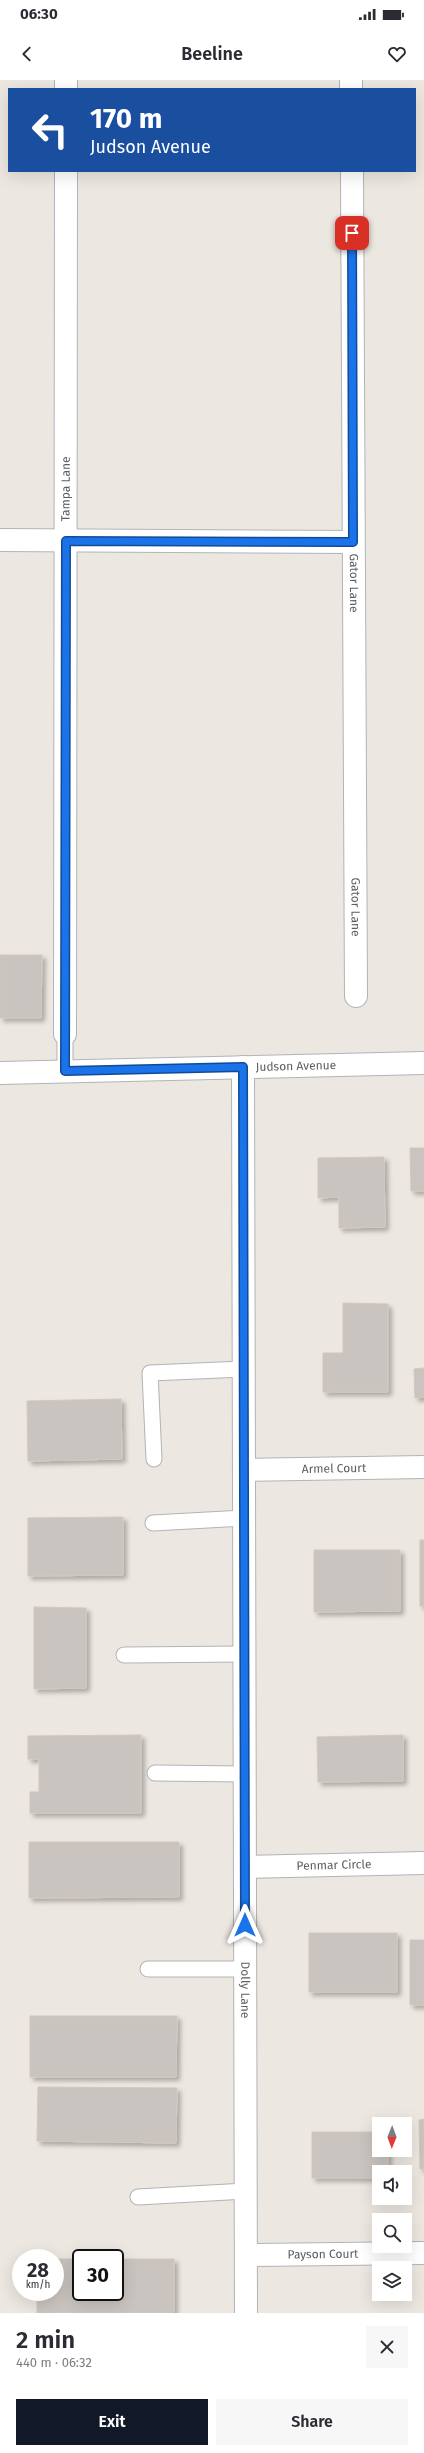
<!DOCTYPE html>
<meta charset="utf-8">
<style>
body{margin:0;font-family:"Fira Sans",sans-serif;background:#f7f7f7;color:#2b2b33;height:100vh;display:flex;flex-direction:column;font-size:15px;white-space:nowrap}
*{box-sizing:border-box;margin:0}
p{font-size:13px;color:#7c7c81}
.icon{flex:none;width:22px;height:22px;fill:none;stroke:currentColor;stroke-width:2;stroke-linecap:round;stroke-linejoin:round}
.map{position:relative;height:2233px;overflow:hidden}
.details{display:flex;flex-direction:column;background:#fff;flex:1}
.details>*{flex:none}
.top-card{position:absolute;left:8px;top:8px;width:408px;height:84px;border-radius:0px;box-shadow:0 4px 16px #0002;background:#1a4fa0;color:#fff;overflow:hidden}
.needle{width:26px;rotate:181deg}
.buttons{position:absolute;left:372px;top:2037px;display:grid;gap:8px}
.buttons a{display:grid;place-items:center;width:40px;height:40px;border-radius:0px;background:#fff;box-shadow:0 4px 16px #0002;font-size:20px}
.speed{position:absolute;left:12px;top:2169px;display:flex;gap:8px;font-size:20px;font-weight:700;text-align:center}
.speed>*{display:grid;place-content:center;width:52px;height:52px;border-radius:50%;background:#fff;box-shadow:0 4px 16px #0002;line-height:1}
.speed small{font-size:10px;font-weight:400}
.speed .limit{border:2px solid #111;border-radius:6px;background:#fff;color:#111}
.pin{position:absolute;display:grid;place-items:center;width:34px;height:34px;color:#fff;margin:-17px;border-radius:8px;box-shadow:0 2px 6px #0006}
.me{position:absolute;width:44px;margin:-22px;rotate:0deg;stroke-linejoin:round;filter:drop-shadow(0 0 3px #0008)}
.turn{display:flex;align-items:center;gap:14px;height:84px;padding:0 16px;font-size:18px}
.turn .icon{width:52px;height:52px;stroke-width:2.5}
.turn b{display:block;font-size:28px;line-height:34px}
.round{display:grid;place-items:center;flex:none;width:42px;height:42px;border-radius:0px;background:#f7f7f7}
.summary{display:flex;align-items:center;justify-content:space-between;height:68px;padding:0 16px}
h1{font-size:24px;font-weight:600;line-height:30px}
.button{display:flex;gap:8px;margin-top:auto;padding:8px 16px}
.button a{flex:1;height:46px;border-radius:0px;background:#111827;color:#fff;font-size:16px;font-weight:600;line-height:46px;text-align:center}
.button a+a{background:#f7f7f7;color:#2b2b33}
.status{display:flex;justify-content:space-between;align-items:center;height:28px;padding:0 20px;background:#fff;direction:ltr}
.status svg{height:11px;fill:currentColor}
header{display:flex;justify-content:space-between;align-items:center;height:52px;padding:0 16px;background:#fff;font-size:18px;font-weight:600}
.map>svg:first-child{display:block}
.building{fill:#c9c4bf;stroke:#d1c8be;filter:url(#shadow)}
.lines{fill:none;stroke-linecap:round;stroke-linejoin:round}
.service-casing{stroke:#b1b4b8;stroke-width:17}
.minor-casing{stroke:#b1b4b8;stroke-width:24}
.tertiary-casing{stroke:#b1b4b8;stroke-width:24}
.service{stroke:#fff;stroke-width:15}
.minor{stroke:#fff;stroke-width:22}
.tertiary{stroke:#fff;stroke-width:22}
.route-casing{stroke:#114b97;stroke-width:10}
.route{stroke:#1a73e8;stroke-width:7}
.labels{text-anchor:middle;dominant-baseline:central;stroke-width:3;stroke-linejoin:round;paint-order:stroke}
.street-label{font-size:12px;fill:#595e61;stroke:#fff}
</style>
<div class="status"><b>06:30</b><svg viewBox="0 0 49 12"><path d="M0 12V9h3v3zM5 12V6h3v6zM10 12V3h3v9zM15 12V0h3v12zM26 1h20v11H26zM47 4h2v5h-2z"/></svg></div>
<header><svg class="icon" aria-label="back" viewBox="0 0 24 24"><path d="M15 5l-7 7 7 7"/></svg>Beeline<svg class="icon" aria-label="heart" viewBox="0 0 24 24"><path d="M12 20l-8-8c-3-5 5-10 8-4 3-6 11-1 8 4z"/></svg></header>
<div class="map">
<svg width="424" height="2233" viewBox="0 0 424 2233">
<defs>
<filter id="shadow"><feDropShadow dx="3.5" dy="3.5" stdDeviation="2" flood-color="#0004"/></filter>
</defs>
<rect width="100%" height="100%" fill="#ece7e0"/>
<path class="building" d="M 0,875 L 42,875 L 41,938 L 0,938 Z
M 410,1068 L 424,1068 L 424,1111 L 411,1111 Z
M 384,1077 L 385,1147 L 339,1148 L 339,1117 L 318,1118 L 318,1078 Z
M 343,1223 L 388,1224 L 388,1312 L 323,1312 L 323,1273 L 343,1273 Z
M 424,1288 L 424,1317 L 415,1318 L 414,1289 Z
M 121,1319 L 122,1379 L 28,1381 L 27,1321 Z
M 123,1437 L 123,1495 L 28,1496 L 28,1438 Z
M 420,1460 L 424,1460 L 424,1526 L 420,1526 Z
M 314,1470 L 400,1470 L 400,1531 L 314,1532 Z
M 34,1527 L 86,1528 L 86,1608 L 34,1609 Z
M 141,1655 L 141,1733 L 30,1733 L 30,1712 L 39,1712 L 39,1679 L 28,1679 L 28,1656 Z
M 403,1655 L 403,1701 L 318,1702 L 317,1657 Z
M 29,1762 L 179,1762 L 179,1817 L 29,1818 Z
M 309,1853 L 397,1853 L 397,1912 L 309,1912 Z
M 410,1860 L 424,1860 L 424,1925 L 410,1925 Z
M 30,1936 L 177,1936 L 176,1997 L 30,1997 Z
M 38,2007 L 177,2008 L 176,2063 L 37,2061 Z
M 424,2039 L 424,2089 L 420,2089 L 419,2040 Z
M 312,2052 L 379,2052 L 379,2070 L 388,2070 L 388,2092 L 379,2092 L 379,2098 L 312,2098 Z
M 55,2179 L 81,2179 L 81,2212 L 115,2212 L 115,2179 L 174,2179 L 174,2233 L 37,2233 L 37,2212 L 55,2212 Z"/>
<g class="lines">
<defs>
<path id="service" d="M 65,991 L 65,954
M 154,1379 L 150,1293 L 244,1289
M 153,1443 L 244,1438
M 124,1575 L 245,1574
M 155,1693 L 245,1694
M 148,1889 L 245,1889
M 138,2117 L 246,2111"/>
<g id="minor">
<path d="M 351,0 L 351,9"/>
<path d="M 66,9 L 66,0"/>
<path id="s1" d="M 352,91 L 356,916"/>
<path d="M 0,460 L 353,462"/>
<path id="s2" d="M 65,954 L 66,91"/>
<path id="s3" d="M 243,987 L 246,2233"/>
<path id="s4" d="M 244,1390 L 424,1387"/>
<path id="s5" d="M 245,1787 L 424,1783"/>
<path id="s6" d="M 246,2175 L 424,2173"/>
</g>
<g id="tertiary">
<path id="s7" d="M 0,993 L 424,983"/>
</g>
</defs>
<use href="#service" class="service-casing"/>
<use href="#minor" class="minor-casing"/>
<use href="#tertiary" class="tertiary-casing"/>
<use href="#service" class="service"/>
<use href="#minor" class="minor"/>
<use href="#tertiary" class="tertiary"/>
</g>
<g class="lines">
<defs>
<path id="route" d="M 245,1845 L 243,987 L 65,991 L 66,461 L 353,462 L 352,153"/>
</defs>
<use href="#route" class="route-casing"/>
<use href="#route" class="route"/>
</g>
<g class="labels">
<g class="street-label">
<text stroke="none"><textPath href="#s2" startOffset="545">Tampa Lane</textPath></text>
<text stroke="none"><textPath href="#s1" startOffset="412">Gator Lane</textPath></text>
<text stroke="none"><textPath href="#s1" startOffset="736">Gator Lane</textPath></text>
<text stroke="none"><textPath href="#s7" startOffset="296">Judson Avenue</textPath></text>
<text stroke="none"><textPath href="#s4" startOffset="90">Armel Court</textPath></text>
<text stroke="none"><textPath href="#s5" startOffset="89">Penmar Circle</textPath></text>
<text stroke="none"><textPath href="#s3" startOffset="923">Dolly Lane</textPath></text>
<text stroke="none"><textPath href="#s6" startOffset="77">Payson Court</textPath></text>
</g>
</g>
</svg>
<div class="buttons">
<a><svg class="needle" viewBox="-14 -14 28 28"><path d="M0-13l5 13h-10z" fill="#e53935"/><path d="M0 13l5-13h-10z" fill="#7c7c81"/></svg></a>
<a><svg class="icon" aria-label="sound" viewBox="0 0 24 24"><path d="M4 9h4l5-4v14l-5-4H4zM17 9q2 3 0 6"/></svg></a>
<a><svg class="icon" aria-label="search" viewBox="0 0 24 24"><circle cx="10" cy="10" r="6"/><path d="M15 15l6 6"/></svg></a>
<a><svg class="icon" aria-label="layers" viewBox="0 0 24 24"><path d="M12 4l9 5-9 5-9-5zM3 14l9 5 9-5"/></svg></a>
</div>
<div class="speed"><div>28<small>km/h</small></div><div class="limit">30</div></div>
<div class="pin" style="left:352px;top:153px;background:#d93025"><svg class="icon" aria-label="arrive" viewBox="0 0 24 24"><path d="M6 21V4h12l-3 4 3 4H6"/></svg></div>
<svg class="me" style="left:245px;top:1845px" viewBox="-20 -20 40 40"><path d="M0-17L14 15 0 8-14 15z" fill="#1a73e8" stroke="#fff" stroke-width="4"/></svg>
<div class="top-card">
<div class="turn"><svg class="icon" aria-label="left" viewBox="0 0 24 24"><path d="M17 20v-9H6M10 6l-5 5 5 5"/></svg><div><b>170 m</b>Judson Avenue</div></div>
</div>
</div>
<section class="details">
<div class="summary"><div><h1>2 min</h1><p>440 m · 06:32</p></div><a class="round"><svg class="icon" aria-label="close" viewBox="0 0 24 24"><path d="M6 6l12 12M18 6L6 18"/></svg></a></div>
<div class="button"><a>Exit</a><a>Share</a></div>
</section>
